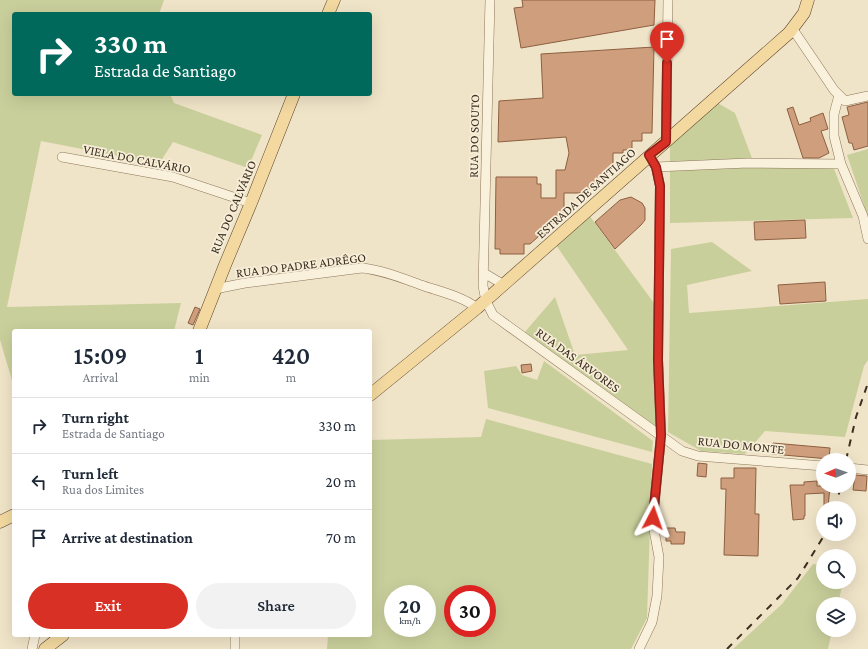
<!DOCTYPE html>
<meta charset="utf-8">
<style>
body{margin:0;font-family:"Crimson Pro",serif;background:#f2f2f3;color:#1f2937;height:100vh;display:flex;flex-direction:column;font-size:15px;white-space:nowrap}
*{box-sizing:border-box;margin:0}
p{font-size:13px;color:#747a83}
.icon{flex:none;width:22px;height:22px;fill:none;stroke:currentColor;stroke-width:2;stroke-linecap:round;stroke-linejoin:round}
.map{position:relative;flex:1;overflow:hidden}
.side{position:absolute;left:12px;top:329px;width:360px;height:308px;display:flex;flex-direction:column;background:#fff;border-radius:4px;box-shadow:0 4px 16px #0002}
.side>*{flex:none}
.banner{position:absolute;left:12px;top:12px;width:360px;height:84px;border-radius:4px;box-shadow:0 4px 16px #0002;background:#00695c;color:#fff;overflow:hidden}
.needle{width:26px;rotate:268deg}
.fabs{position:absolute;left:816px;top:453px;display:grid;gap:8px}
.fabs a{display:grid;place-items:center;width:40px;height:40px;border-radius:50%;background:#fff;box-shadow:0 4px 16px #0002;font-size:20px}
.speed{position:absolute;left:384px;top:585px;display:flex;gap:8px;font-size:20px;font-weight:700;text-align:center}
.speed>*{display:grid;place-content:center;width:52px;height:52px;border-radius:50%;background:#fff;box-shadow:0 4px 16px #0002;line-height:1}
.speed small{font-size:10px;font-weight:400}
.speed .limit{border:6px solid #d22;background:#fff;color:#111}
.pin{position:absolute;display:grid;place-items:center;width:34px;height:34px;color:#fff;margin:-41px -17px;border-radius:50% 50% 50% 0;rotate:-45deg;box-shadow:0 0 4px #0007}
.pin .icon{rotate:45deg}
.me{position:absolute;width:44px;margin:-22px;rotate:4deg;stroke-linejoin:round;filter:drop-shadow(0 0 3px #0008)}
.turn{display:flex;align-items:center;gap:14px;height:84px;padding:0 16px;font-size:18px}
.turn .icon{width:52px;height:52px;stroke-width:2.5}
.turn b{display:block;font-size:28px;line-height:34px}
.eta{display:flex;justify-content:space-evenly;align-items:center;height:68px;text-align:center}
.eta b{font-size:24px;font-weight:600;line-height:28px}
.primary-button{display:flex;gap:8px;margin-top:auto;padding:8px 16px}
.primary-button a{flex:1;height:46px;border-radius:24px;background:#d93025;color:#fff;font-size:16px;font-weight:600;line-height:46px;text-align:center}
.primary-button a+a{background:#f2f2f3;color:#1f2937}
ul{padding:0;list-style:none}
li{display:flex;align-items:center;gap:12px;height:56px;padding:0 16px;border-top:1px solid #e0e1e3}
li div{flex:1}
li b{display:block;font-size:15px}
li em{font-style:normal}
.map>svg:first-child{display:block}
.green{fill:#c9cf9b;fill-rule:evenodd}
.building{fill:#cf9f7d;stroke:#8d5f41}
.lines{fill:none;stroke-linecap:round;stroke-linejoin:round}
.minor-casing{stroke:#8d765c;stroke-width:10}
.major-casing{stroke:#5b4430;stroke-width:13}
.minor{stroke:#faf1dc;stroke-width:9}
.major{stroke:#f3d9a0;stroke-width:12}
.rail{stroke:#3d2e20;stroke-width:2;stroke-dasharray:7 7;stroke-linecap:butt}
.route-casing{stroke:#8d1f18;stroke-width:10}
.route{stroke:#d93025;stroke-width:7}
.labels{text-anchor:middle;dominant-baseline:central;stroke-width:3.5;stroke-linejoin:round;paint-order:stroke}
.street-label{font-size:13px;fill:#3d2e20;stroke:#f7eed8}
</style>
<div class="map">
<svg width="868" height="649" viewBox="0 0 868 649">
<rect width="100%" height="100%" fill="#f0e4c8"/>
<path class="green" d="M 0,0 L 164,0 L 159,14 L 14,14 L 14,94 L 170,94 L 174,103 L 262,135 L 248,168 L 173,142 L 159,164 L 41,141 L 7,307 L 181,303 L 174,331 L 14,331 L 14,387 L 0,340 Z
M 716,102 L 735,113 L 755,166 L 833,166 L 853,218 L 670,223 L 670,144 Z
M 868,149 L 868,217 L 847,155 Z
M 589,215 L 654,303 L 656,428 L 524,333 L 555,297 L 575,355 L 628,350 L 556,245 Z
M 712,242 L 752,271 L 687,285 L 689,313 L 868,299 L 868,360 L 864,366 L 845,437 L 765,431 L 745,454 L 701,451 L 668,432 L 671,249 Z
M 544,361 L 653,441 L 652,452 L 488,408 L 484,371 L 516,366 L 522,375 L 537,380 Z
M 486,419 L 652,464 L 647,618 L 631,649 L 327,649 L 328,635 L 370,635 L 370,440 L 481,437 ZM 393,594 L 427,594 L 427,628 L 393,628 ZM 453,594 L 487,594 L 487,628 L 453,628 Z
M 813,564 L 823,565 L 823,582 L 843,582 L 838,604 L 823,604 L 823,630 L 832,630 L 828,649 L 733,649 L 782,604 Z"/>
<path class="building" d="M 522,0 L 655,0 L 654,25 L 521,48 L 514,8 L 523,7 Z
M 654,47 L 652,133 L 642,133 L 642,141 L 632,141 L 632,150 L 623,150 L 623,153 L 613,153 L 613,166 L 585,193 L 564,193 L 564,214 L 530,244 L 524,244 L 524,254 L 500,254 L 500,249 L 495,249 L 496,177 L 537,177 L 537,184 L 541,184 L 541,198 L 556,198 L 556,170 L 565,170 L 569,153 L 566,137 L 498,142 L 499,101 L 543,98 L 541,54 Z
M 868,102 L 868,146 L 854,150 L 852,143 L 849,143 L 842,117 L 849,115 L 847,107 Z
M 793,107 L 799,125 L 811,121 L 810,118 L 823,113 L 828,129 L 821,131 L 829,153 L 819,158 L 803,158 L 787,109 Z
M 631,197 L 642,203 L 645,208 L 645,220 L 641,225 L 615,249 L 595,222 L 620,200 Z
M 805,220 L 806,238 L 755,240 L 754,222 Z
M 825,282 L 826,301 L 780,304 L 778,285 Z
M 195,307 L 200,309 L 193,325 L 188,323 Z
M 531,364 L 532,371 L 522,373 L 521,365 Z
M 773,443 L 830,448 L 829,459 L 772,454 Z
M 698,463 L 707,464 L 706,477 L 697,476 Z
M 734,468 L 756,468 L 755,514 L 759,514 L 758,556 L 724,555 L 726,489 L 721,489 L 721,478 L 734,478 Z
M 855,475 L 867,476 L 866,491 L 853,490 Z
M 817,481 L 817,486 L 830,486 L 828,508 L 824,508 L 824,493 L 805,494 L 805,516 L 804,516 L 804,519 L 793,520 L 790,485 L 804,485 L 804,482 Z
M 666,528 L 675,528 L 676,532 L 685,532 L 684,544 L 671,544 L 671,541 L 666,541 Z"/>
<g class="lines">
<defs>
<path id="minor" d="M 490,0 L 483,286 L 486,301 L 493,315 L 682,451 L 698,456 L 823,466
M 792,28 L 834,90 L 845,101 L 868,96
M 839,95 L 834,114 L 834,136 L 841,164 L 863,216 L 868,239
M 666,142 L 668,0
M 62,157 L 173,177 L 251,203
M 656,167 L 748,163 L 841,164
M 484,273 L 504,285
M 215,289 L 245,283 L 362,268 C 383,270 404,279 424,286 C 442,292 463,297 477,308
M 849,468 L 868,470
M 235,635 L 235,649
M 32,649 L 35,635
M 639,649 L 652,622 L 657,596 L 659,557 L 654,530 L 653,518 L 661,436 L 658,360 L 660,186 L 656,167 L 649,155"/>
<path id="major" d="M 328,14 L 334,0
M 199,331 L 225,265 L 251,203 L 294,94
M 370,395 L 477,308 L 789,33 L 804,13 L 808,0
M 0,522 L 14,515
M 45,649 L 63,635"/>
</defs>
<use href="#minor" class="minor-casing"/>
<use href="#major" class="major-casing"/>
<use href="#minor" class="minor"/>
<use href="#major" class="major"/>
<path class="rail" d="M 846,460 L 856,417 L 868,383
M 835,508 L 841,486
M 727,649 L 798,578 L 825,534"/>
</g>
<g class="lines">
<defs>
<path id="route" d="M 653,518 L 661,436 L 658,360 L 660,186 L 656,167 L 649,155 L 666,142 L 667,63"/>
</defs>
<use href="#route" class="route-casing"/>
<use href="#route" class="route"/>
</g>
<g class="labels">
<g class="street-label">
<text transform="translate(474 136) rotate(-89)">RUA DO SOUTO</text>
<text transform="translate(137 159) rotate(11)">VIELA DO CALVÁRIO</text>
<text transform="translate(586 193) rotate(-42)">ESTRADA DE SANTIAGO</text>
<text transform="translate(233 207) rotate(-67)">RUA DO CALVÁRIO</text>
<text transform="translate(301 265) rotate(-7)">RUA DO PADRE ADRÊGO</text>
<text transform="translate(578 360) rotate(36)">RUA DAS ÁRVORES</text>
<text transform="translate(741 445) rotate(6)">RUA DO MONTE</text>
</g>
</g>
</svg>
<div class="fabs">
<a><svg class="needle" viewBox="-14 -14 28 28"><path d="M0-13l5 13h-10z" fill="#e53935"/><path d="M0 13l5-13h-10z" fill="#747a83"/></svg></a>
<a><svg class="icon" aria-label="sound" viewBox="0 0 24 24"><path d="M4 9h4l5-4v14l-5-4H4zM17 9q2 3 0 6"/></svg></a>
<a><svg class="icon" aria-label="search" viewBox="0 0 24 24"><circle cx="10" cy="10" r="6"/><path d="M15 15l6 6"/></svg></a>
<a><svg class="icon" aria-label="layers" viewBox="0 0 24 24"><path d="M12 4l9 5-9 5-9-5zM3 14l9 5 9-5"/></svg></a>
</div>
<div class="speed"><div>20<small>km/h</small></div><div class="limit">30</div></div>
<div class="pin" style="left:667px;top:63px;background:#d93025"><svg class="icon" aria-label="arrive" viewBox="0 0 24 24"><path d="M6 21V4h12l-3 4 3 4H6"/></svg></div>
<svg class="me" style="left:653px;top:518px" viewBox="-20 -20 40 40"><path d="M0-17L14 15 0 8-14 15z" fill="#d93025" stroke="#fff" stroke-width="4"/></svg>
<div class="banner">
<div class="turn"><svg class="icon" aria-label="right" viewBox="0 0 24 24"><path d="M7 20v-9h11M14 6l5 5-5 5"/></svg><div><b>330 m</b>Estrada de Santiago</div></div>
</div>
<section class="side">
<div class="eta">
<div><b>15:09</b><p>Arrival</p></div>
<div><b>1</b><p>min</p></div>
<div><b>420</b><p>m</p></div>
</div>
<ul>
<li><svg class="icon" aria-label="right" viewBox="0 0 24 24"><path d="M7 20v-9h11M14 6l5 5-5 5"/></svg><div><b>Turn right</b><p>Estrada de Santiago</p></div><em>330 m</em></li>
<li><svg class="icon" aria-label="left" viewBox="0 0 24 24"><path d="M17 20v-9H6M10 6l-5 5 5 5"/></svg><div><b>Turn left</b><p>Rua dos Limites</p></div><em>20 m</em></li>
<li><svg class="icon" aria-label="arrive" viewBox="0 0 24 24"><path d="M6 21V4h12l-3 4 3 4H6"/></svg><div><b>Arrive at destination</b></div><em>70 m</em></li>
</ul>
<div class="primary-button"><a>Exit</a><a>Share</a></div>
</section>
</div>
